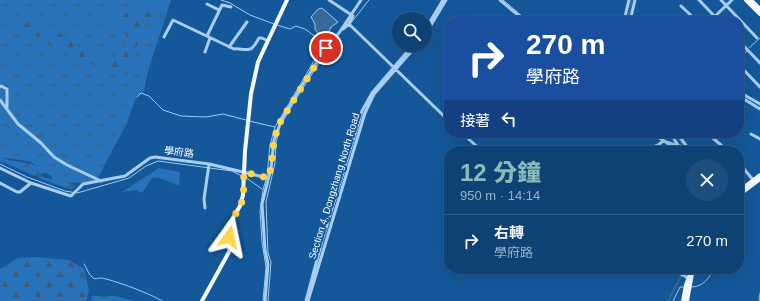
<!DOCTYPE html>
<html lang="zh-TW">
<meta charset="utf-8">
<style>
body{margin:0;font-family:Arial,"Noto Sans TC",sans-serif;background:#1d4d7c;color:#f1f3f6;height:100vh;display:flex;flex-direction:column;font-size:15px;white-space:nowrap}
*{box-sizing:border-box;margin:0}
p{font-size:13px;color:#9bb0c5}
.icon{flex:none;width:22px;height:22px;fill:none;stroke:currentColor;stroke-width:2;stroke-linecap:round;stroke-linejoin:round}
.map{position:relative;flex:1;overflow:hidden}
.side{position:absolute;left:444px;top:146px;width:300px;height:128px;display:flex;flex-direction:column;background:#0f4274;border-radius:16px;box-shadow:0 4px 16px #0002,0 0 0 1px #2f5b86}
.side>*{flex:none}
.banner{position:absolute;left:444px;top:16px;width:300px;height:122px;border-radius:16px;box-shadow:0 4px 16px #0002,0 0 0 1px #2f5b86;background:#1a4fa0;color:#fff;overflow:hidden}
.controls{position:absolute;left:392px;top:12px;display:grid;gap:8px}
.controls a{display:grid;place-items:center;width:40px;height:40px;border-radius:50%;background:#0f4274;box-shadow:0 4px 16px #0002,0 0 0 1px #2f5b86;font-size:20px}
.pin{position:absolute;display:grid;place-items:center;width:34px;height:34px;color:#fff;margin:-17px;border:2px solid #fff;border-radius:50%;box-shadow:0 1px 4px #0007}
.me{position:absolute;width:44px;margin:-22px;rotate:12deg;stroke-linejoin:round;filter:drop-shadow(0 0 3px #0008)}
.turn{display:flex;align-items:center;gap:14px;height:84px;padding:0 16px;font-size:18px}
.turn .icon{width:52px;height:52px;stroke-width:2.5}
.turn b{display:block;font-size:28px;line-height:34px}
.then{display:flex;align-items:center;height:38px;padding:0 16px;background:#0003;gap:8px;font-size:15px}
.round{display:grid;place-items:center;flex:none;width:42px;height:42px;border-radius:21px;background:#1d4d7c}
.overview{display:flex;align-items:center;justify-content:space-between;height:68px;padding:0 16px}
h1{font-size:24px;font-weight:800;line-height:30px;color:#8bbbb9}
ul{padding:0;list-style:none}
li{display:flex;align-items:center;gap:12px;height:52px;padding:0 16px;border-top:1px solid #2f5b86}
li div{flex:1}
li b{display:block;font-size:15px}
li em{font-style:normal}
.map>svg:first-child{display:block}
.grass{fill:url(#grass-tufts)}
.forest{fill:url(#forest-firs)}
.park{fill:#2772b8}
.water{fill:#386998;stroke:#9acbf6}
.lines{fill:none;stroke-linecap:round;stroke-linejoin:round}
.stream{stroke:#9acbf6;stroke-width:1}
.canal{stroke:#386998;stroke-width:2}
.minor{stroke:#a8cff3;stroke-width:3}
.major{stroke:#f4f9ff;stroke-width:4}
.route{stroke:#ffd54a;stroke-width:7;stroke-dasharray:0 12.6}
.labels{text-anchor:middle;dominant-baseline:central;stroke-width:4;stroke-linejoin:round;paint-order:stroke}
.street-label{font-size:10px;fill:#fff;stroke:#14589a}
</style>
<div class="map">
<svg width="760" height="301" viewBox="0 0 760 301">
<defs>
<pattern id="grass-tufts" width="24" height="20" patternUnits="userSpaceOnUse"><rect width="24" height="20" fill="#2772b8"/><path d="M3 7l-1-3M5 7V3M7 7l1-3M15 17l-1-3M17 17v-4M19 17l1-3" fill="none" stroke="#3b5d7d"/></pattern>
<pattern id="forest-firs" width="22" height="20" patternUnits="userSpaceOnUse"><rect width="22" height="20" fill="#2772b8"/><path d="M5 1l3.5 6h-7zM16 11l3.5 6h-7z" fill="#3b5d7d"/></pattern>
</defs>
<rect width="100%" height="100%" fill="#14589a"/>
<path class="grass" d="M 0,0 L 171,0 L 148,71 L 144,91 L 136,98 L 127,123 L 96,181 C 74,185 62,183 43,171 C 39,169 35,164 31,162 C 26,160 7,159 0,157 Z"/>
<path class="forest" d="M 132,0 L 143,0 L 145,3 L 157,2 L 153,17 L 143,24 L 132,66 L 127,74 L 119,76 L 71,55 L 56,50 L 50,45 L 36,41 L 24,29 L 20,20 L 19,11 L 26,14 L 47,27 L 68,37 L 65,38 L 104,61 L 112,62 L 118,61 L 124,54 L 126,34 L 108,15 L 113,12 L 137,13 L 142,8 L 141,5 Z
M 0,157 L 8,160 L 31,164 L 48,171 L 40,175 L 45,178 L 52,179 L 52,174 L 55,172 L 60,179 L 76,186 L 71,189 L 52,183 L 0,161 Z
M 35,257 L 69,260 L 84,269 L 89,291 L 86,301 L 0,301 L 0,269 L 18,258 Z
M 92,296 L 115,296 L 134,301 L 91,301 Z"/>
<path class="park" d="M 159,168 L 180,172 L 179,185 C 169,184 163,176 152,178 L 142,193 L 136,190 L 122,192 Z"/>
<path class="water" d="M 322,8 L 338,22 L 330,28 L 330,30 L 324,35 L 318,33 L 315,29 L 315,24 L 311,17 C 315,13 316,9 322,8 Z"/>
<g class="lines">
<path class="stream" d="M 221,0 L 230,3 L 250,15 L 274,24
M 503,0 L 528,21
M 351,23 L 369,0
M 277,25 L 290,29 L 296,26 L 305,29 L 325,44
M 749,48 L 760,38
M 739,58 L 747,51
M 137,97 L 141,93 L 149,96 L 163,110 L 181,116 L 206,117 L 223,114 L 246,120
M 249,121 L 275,127
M 282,123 L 296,99 L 332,43
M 656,133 L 660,137
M 664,140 L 676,144
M 680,145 L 683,146
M 0,164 L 27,177 L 65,191 L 77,193 L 129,178 L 146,166 L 158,161 L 232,171 L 242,176
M 267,176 L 270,145 L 275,127 L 317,56 L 325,44 L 331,40
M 245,177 L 262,189
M 84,264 C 87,268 88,274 92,277 C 95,280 97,278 101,278 C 111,279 154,295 162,301
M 691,287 C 704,287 708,278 715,269
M 263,301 L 266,267 L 262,242 L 260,211 L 263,190 L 266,179
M 268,301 L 271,262 L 268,253 L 266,202 L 275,163 L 276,143 L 279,130
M 673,301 L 680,287 L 684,287
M 759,301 L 760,293"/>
<path class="canal" d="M 628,21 L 632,0
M 675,133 L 687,151
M 668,301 L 685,269"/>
<path class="minor" d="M 329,0 L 353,16 L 349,24 L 343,29
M 500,0 L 525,21
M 699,0 L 719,21
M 721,0 L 757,38
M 207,4 L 219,10
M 681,6 L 697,21
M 679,19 L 680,21
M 624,21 L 629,0
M 630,21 L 635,0
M 710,21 L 732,0
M 349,24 L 449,121
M 425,30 L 443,0
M 425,35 L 446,0
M 207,36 L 222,5 L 231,7
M 164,37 L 173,20 L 234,49 C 240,48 250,52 253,47 C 256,44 257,41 259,38 L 262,38 L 268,41
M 739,41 L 760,63
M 229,47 L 247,22
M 205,52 L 210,38
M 739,65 L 760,87
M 0,87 L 1,86 L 7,89 L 7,108
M 739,92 L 760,104
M 739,96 L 760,109
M 0,100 L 18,124 L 41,143 L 54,157 L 67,165 L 101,181
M 462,133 L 482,151
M 652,133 L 667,143 L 679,147
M 670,133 L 682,151
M 677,133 L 690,151
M 707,133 L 728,151
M 751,134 L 760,139
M 644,151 L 658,145 L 663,141
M 739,163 L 754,181
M 0,168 L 31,183 L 71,196 L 83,184 L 125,176 L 150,158 L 155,157 L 209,164 L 268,178
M 0,183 L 17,192 L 20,192 L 31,183
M 205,208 L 204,199 L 209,164
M 679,273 L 688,278
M 265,301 L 268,264 L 265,250 L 262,204 L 271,168 L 274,140 L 282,119 L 301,87 L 326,48 L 339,33 L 361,0
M 306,301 L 322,241 L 362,111 L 372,93 L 413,45
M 308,301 L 365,113 L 374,94 L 417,45"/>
<path class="major" d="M 746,0 L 760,14
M 751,0 L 760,9
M 739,191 L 760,175
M 739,195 L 760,179
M 202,301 L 229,252 L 230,248 L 229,225 L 240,206 L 243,195 L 245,151 L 251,94 L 258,62 L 287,0
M 683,301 L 686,285 L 692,269
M 687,301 L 692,274"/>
</g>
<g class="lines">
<path class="route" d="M 229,237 C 228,219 235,218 241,204 C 245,194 243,182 244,172 L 268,178 L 271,168 L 274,140 L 279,124 L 326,48"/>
</g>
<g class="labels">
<g class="street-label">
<text transform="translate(179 152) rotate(7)">學府路</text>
<text transform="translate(334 186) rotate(-73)">Section 4, Dongzhang North Road</text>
</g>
</g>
</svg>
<div class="controls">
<a><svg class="icon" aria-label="search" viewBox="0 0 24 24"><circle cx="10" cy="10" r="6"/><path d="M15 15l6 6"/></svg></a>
</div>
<div class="pin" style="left:326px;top:48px;background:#d93025"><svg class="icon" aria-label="arrive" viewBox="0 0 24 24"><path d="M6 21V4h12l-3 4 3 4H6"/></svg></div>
<svg class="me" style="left:229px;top:237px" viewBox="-20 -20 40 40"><path d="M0-17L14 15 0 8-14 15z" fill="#ffd54a" stroke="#fff" stroke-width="4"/></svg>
<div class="banner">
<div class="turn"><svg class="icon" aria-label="right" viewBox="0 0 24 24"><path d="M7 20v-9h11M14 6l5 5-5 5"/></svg><div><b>270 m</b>學府路</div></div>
<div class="then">接著<svg class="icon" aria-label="left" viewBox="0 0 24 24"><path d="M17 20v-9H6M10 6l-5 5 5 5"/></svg></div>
</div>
<section class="side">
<div class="overview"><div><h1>12 分鐘</h1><p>950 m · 14:14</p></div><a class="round"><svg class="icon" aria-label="close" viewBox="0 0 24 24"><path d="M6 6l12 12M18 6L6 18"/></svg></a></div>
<ul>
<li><svg class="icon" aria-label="right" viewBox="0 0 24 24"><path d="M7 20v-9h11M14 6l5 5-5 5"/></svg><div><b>右轉</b><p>學府路</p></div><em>270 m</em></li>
</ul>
</section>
</div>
